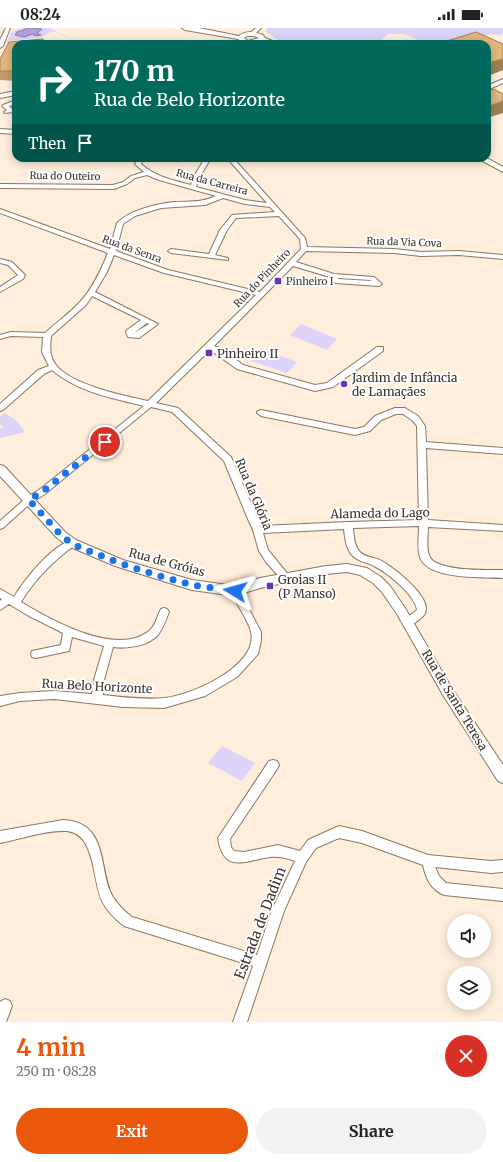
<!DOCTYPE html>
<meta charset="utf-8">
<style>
body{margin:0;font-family:Merriweather,serif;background:#f2f2f2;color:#222;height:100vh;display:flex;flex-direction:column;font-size:15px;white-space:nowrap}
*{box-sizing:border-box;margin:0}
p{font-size:13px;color:#767676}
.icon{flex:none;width:22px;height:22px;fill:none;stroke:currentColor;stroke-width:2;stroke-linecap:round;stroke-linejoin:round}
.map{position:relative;height:994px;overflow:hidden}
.details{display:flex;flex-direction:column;background:#fff;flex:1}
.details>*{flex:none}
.banner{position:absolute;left:12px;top:12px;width:479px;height:122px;border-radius:12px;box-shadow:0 2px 10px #0003;background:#00695c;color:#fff;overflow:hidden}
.controls{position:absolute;left:447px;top:886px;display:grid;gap:8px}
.controls a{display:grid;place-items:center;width:44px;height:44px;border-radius:50%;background:#fff;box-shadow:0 2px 10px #0003;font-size:20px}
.pin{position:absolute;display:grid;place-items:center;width:34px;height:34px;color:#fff;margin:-17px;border:2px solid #fff;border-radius:50%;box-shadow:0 1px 4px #0007}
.me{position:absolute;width:44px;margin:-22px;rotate:278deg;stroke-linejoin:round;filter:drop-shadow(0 0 3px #0008)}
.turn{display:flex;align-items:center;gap:14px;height:84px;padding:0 16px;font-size:18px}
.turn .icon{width:52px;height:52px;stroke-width:2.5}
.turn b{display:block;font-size:28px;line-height:34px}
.then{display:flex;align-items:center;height:38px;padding:0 16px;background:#0003;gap:8px;font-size:15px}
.round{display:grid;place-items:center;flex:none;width:42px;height:42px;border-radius:21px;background:#f2f2f2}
.overview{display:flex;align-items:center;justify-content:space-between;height:68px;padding:0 16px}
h1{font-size:24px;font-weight:700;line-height:30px;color:#ea580c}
.cta{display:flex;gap:8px;margin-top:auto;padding:8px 16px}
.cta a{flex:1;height:46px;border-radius:24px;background:#ea580c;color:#fff;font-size:16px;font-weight:700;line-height:46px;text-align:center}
.cta a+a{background:#f2f2f2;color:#222}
.status{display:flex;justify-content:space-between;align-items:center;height:28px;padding:0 20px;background:#fff;direction:ltr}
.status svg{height:11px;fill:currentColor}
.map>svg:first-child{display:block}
.green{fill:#ddd2f8}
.water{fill:#b09ddc;stroke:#8d7ea7}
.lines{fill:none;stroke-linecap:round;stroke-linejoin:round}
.minor-casing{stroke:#897761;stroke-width:2}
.tertiary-casing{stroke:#897761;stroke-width:2}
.secondary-casing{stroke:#897761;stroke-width:2}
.minor{fill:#fff;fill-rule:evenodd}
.tertiary{fill:#fff;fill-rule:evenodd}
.secondary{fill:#fff;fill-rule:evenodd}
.wall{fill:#c29c6a}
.shaded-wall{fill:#9e7f56}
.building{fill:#e2b57b;stroke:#9e7f56}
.route{stroke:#1a73e8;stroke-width:7;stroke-dasharray:0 12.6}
.poi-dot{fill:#6836ad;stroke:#fff;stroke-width:1.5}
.labels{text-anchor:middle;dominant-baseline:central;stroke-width:4;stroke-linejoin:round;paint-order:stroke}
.far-street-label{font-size:10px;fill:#3b342a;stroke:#fff}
.far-poi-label{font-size:10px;fill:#3b342a;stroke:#fff;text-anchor:start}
.poi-label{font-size:12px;fill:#3b342a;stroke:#fff;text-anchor:start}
.street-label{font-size:12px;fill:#3b342a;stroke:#fff}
.near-street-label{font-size:14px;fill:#3b342a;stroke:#fff}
</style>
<div class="status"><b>08:24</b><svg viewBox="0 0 49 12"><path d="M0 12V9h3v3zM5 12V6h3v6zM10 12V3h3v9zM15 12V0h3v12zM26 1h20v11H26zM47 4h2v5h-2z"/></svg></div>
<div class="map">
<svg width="503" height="994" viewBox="0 0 503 994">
<rect width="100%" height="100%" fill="#feeedb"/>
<path class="green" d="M 20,0 L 50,0 L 78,16 L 62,6 L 52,3 L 42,9 L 9,13 L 5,18 L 11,5 Z
M 267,0 L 503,0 L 503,5 L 501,7 L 490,6 L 464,16 L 426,16 L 405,6 L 389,6 L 374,16 L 288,16 L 273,9 L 265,3 Z
M 301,296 L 337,311 L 327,322 L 290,307 Z
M 261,321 L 297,334 L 287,345 L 251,333 Z
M 4,385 L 16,392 L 25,404 L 0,410 L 0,401 L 4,399 L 0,396 L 0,389 Z
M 222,718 L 255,735 L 242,753 L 208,735 Z"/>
<path class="water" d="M 29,0 L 42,1 L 37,5 L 41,7 L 35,8 L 33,6 L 24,9 L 15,7 L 17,4 Z"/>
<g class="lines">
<defs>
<path id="minor" d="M 6,0 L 10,0 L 3,18 L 0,20 L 0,12 Z
M 256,0 L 261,0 L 254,7 L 250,7 L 250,5 Z
M 16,63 L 16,67 L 0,70 L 0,66 Z
M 16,72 L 16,76 L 9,78 L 13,82 L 13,84 L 5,85 L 4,84 L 7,82 L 2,78 L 3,77 Z
M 0,101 L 16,102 L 16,106 L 0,105 Z
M 138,130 L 144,130 L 141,136 C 156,149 172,152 191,157 L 193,150 L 205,130 L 211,130 L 199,150 L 196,159 L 245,172 L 267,175 L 227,130 L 233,130 L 305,210 L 307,219 L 394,221 L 421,224 L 459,223 L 503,227 L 503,231 L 459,227 L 421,228 L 394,225 L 306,223 L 296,234 L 334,246 L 374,249 L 382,256 L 379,258 L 336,255 L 334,254 L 330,249 L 293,238 L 214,318 L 222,321 L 243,337 L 315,357 L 327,355 L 377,319 L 383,319 L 383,323 L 333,359 L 315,363 L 237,341 L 210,322 L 156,375 L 178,380 L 231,429 L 261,498 L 348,494 L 419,492 L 417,398 L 412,392 L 403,386 L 396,386 L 381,392 L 370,403 L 355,407 L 261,388 L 257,385 L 258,383 L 261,382 L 355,401 L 364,399 L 375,388 L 395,380 L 405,380 L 418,388 L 425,398 L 426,414 L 503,420 L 503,426 L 426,420 L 428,492 L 503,497 L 503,503 L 428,499 C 428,507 426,519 429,527 C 433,544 488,542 503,542 L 503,550 C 484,549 427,552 420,529 C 417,521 419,508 419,498 L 353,500 C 354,508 354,518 360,524 C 366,530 375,529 382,533 C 395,541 441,575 421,590 C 416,594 411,599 405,597 L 403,594 L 405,591 L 417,582 C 415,567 388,545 374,538 C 367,534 358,534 352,527 C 346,520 345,510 344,501 L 263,505 L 268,522 L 291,550 L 289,553 L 283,553 L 266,534 L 259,523 L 253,502 L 248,491 L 224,433 L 172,384 L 151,379 L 45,466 L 32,474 L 3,500 L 0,501 L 0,493 L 26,470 L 39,462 L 144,378 C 112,370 78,364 52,342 L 44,346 L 3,382 L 0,383 L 0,376 L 38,342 L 49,338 L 42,324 L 43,309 L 11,308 L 0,311 L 0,307 L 11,304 L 45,305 C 57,294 70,285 80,274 C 93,260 101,242 108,225 L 0,185 L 0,181 L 110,221 L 117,195 C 130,182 156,176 174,174 C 191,173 200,175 216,168 L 159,152 L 147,147 L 135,150 L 127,156 L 114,161 L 0,160 L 0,156 L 113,157 L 123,154 L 131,148 L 144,144 L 135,136 ZM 223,170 L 245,176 L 270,179 L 275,184 L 232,187 L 220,202 L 209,226 L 171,221 L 168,223 L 171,225 L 228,232 L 228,230 L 215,227 L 227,202 L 236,190 L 279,188 L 300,211 L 301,221 L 260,264 L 168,242 L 116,223 L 123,196 L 135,188 L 161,180 L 205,177 ZM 114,227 L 164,245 L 256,267 L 148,373 C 125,368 71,357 56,337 C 49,328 50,318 51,308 L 86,277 L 92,268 L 141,292 L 127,302 L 126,304 L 128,309 L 139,310 L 158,296 L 95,264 L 107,244 ZM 338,250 L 370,252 L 372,253 L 338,251 ZM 147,295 L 149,296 L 134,305 Z
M 0,231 L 12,234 L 25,247 L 23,251 L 0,264 L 0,259 L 18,247 L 8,237 L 0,235 Z
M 72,512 L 75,513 L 77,515 L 75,517 C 53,533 35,551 21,574 C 51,592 116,629 149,603 C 156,597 157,588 161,581 L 164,580 L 167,581 L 169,584 C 166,592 163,600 158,607 C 148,618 127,621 113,619 L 104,652 L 103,667 C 122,669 144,672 164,670 C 190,668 259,638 251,604 C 249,594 235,573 230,563 L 232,560 L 238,560 L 261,604 L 261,613 L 258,626 L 237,649 L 205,668 L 164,680 L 123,679 L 54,671 L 20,673 L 0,678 L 0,668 L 20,665 L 54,663 L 92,666 L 94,652 L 104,618 L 72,609 L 69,623 L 36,630 L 32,629 L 31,626 L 32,623 L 61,617 L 63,605 L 29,588 L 9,576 L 0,582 L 0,573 L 2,571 L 0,570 L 0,561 L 14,569 C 25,551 51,518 72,512 Z
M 273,732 L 277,733 L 279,737 L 277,741 L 230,811 L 231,819 L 234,823 L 244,824 L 278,817 L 300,823 L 308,812 L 339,798 L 362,803 L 428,827 L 491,833 L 503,832 L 503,844 L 491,845 L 435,839 L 439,848 L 446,855 L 503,861 L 503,873 L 444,867 C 430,861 426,850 423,837 L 362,815 L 339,810 L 316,820 L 306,834 L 284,883 L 247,994 L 233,994 L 253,938 L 124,898 C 115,891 107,883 102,873 C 92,852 96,806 67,803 C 45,802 21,811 0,815 L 0,803 L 63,792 C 106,794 99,834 110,863 C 114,873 123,882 132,889 L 257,927 L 272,882 L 295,833 C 287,830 279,828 270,829 C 244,833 224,846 218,810 L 269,733 Z
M 5,971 L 10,973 L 12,978 L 6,994 L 0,994 L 0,974 Z"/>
<path id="tertiary" d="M 503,51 L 503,55 L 487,62 L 487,58 Z
M 0,437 L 4,438 L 65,504 L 76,512 L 123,532 L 192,552 L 235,558 L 260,550 L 326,538 L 347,536 L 367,540 L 381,549 L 390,558 L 405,580 L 451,659 L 503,737 L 503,755 L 498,753 L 443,667 L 397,586 L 382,564 L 373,555 L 360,547 L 347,544 L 326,546 L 260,560 L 235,568 L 192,562 L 115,538 L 68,518 L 57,510 L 0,448 Z"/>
<path id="secondary" d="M 182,0 L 199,0 L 239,8 C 246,2 255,4 263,7 L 265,10 L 280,16 L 270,16 L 263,13 C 255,17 244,18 238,11 L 185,2 ZM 247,8 L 254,8 L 259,10 L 248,13 L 244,10 Z
M 477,130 L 487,130 L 503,139 L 503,144 Z"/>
</defs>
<use href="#minor" class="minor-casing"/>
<use href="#tertiary" class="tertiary-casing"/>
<use href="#secondary" class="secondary-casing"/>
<use href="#minor" class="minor"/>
<use href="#tertiary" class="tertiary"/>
<use href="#secondary" class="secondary"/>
</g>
<path class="wall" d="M 447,13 L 503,16 L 503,42 L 490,47 L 487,45 L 487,16 L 447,16 Z
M 16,16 L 16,53 L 0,52 L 0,31 Z"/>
<path class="shaded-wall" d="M 503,31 L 503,42 L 490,47 L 492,34 Z
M 503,73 L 503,85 L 487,90 L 487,79 Z"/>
<path class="building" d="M 476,4 L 503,16 L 503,31 L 492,34 L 487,32 L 487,16 L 453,16 L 447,13 Z
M 43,11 L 45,16 L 16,16 L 16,43 L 0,43 L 0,31 L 9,14 Z
M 494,61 L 503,66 L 503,73 L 487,79 L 487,63 Z"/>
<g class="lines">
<path class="route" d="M 105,414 L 42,464 L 29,472 L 61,507 L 72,516 L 119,535 L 163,549 L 192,557 L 235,563"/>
</g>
<g class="poi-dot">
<rect x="274" y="249" width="8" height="8" rx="2"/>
<rect x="205" y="321" width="8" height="8" rx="2"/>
<circle cx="344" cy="356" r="4"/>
<rect x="266" y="554" width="8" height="8" rx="2"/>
</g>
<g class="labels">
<g class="far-street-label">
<text transform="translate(65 148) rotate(1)">Rua do Outeiro</text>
<text transform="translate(212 154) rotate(15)">Rua da Carreira</text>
<text transform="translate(404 214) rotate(2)">Rua da Via Cova</text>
<text transform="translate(132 221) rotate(20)">Rua da Senra</text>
<text transform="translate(262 250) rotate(-46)">Rua do Pinheiro</text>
</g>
<g class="far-poi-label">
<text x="286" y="253">Pinheiro I</text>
</g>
<g class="poi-label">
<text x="217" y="325">Pinheiro II</text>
<text x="352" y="349">Jardim de Infância<tspan x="352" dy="14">de Lamaçães</tspan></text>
<text x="278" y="551">Groias II<tspan x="278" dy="14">(P Manso)</tspan></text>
</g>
<g class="street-label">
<text transform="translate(254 466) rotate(67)">Rua da Glória</text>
<text transform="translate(380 485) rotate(-1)">Alameda do Lago</text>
<text transform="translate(167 534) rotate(15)">Rua de Gróias</text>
<text transform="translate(97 658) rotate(3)">Rua Belo Horizonte</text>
<text transform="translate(455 672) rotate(59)">Rua de Santa Teresa</text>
</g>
<g class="near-street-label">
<text transform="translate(260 895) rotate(-69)">Estrada de Dadim</text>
</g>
</g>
</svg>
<div class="controls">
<a><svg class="icon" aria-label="sound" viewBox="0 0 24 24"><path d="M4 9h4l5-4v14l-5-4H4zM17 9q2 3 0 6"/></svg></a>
<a><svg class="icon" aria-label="layers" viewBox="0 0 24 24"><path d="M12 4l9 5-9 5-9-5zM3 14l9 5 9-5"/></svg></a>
</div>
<div class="pin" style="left:105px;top:414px;background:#d93025"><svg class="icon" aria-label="arrive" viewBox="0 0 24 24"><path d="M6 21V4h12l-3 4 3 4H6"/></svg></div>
<svg class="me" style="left:235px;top:563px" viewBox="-20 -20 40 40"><path d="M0-17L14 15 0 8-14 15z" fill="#1a73e8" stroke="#fff" stroke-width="4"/></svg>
<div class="banner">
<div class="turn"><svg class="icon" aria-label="right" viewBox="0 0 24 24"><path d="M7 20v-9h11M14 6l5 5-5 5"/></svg><div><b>170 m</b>Rua de Belo Horizonte</div></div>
<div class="then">Then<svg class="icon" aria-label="arrive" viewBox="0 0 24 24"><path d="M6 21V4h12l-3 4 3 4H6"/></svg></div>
</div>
</div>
<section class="details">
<div class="overview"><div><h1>4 min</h1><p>250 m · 08:28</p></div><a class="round" style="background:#d93025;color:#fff"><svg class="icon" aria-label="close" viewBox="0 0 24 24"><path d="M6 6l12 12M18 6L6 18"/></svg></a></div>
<div class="cta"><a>Exit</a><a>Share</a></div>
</section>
